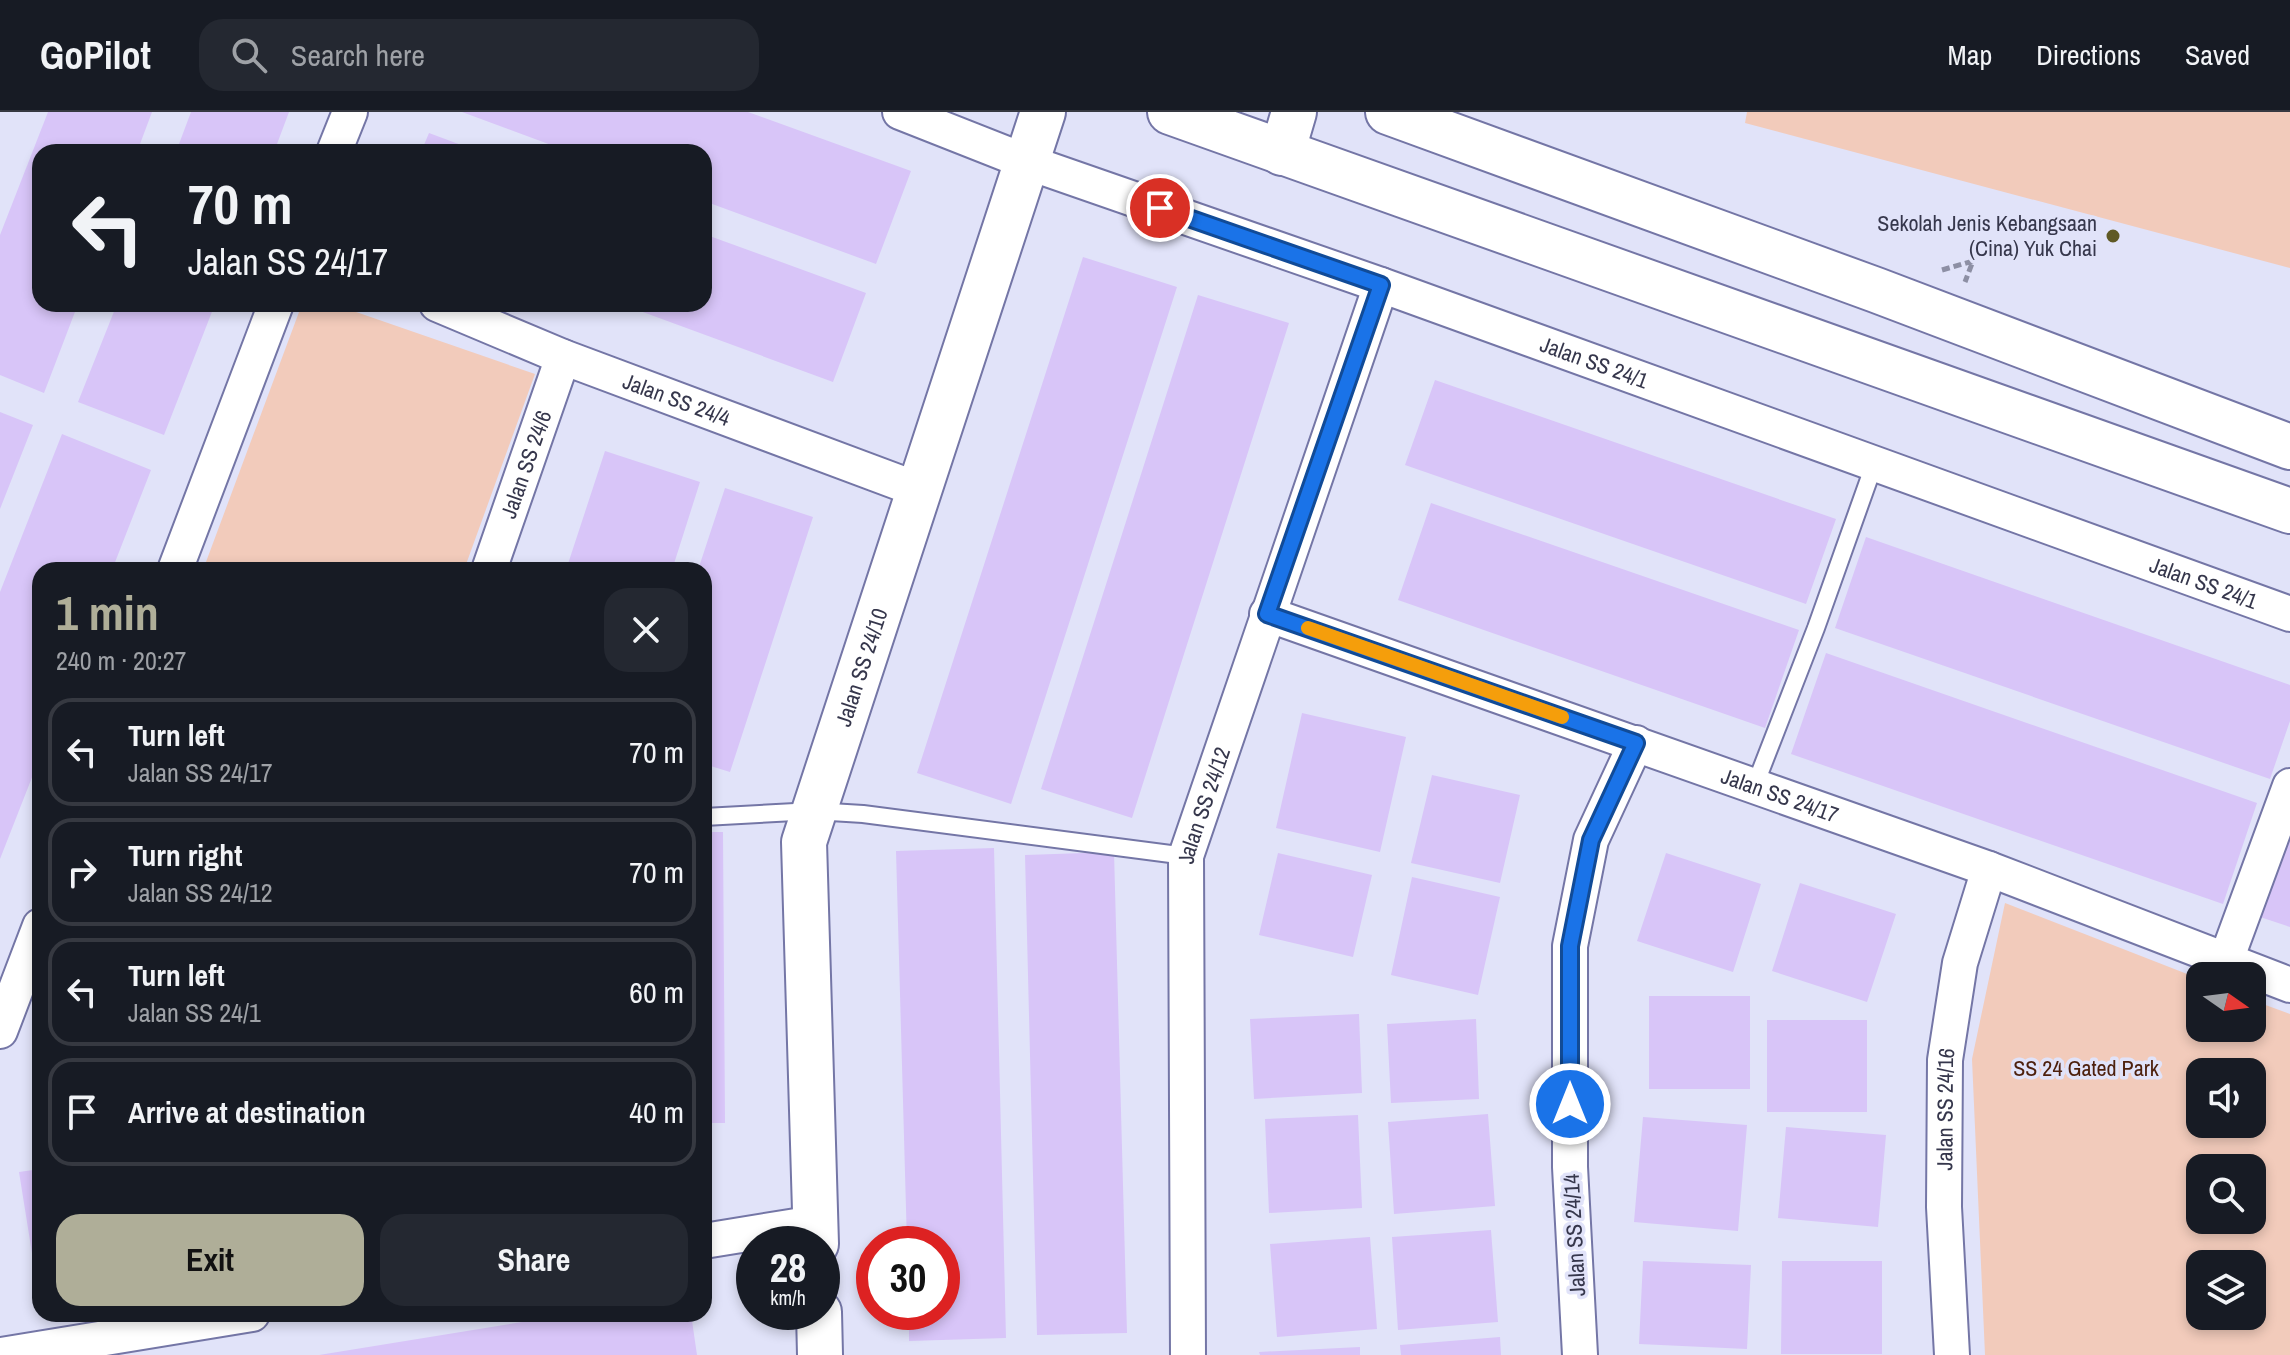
<!DOCTYPE html>
<meta charset="utf-8">
<style>
body{margin:0;font-family:"Archivo Narrow",sans-serif;background:#242831;color:#f1f3f6;height:100vh;display:flex;flex-direction:column;font-size:30px;white-space:nowrap}
*{box-sizing:border-box;margin:0}
p{font-size:26px;color:#9ea1a6}
.icon{flex:none;width:44px;height:44px;fill:none;stroke:currentColor;stroke-width:2;stroke-linecap:round;stroke-linejoin:round}
.map{position:relative;flex:1;overflow:hidden}
.drawer{position:absolute;left:32px;top:450px;width:680px;height:760px;display:flex;flex-direction:column;background:#171b24;border-radius:24px;box-shadow:0 4px 12px #0003}
.drawer>*{flex:none}
.hud{position:absolute;left:32px;top:32px;width:680px;height:168px;border-radius:24px;box-shadow:0 4px 12px #0003;background:#171b24;color:#f1f3f6;overflow:hidden}
.needle{width:52px;rotate:104deg}
.buttons{position:absolute;left:2186px;top:850px;display:grid;gap:16px}
.buttons a{display:grid;place-items:center;width:80px;height:80px;border-radius:16px;background:#171b24;box-shadow:0 4px 12px #0003;font-size:40px}
.speed{position:absolute;left:736px;top:1114px;display:flex;gap:16px;font-size:40px;font-weight:700;text-align:center}
.speed>*{display:grid;place-content:center;width:104px;height:104px;border-radius:50%;background:#171b24;box-shadow:0 4px 12px #0003;line-height:1}
.speed small{font-size:20px;font-weight:400}
.speed .limit{border:12px solid #d22;background:#fff;color:#111}
.pin{position:absolute;display:grid;place-items:center;width:68px;height:68px;color:#fff;margin:-34px;border:4px solid #fff;border-radius:50%;box-shadow:0 2px 8px #0007}
.me{position:absolute;width:88px;margin:-44px;rotate:0deg;stroke-linejoin:round;filter:drop-shadow(0 0 6px #0008)}
.turn{display:flex;align-items:center;gap:28px;height:168px;padding:0 24px;font-size:36px}
.turn .icon{width:104px;height:104px;stroke-width:2.5}
.turn b{display:block;font-size:56px;line-height:68px}
.round{display:grid;place-items:center;flex:none;width:84px;height:84px;border-radius:24px;background:#242831}
.headline{display:flex;align-items:center;justify-content:space-between;height:136px;padding:0 24px}
h1{font-size:48px;font-weight:700;line-height:60px;color:#afae98}
.cta{display:flex;gap:16px;margin-top:auto;padding:16px 24px}
.cta a{flex:1;height:92px;border-radius:24px;background:#afae98;color:#111;font-size:32px;font-weight:700;line-height:92px;text-align:center}
.cta a+a{background:#242831;color:#f1f3f6}
ul{padding:0;list-style:none}
li{display:flex;align-items:center;gap:24px;height:108px;margin:0 16px 12px;padding:0 8px;border:4px solid #363941;border-radius:24px}
li div{flex:1}
li b{display:block;font-size:30px}
li em{font-style:normal}
header{display:flex;align-items:center;gap:48px;box-sizing:border-box;height:112px;padding:0 40px;background:#171b24;border-bottom:2px solid #363941}
header strong{font-size:38px}
nav{display:flex;gap:44px;margin-inline-start:auto;font-size:28px}
.search{width:560px;height:72px;background:#242831;display:flex;align-items:center;gap:20px;box-sizing:border-box;padding:0 28px;border-radius:24px;color:#9ea1a6;font-size:30px}
.map>svg:first-child{display:block}
.green{fill:#f2cbbb;fill-rule:evenodd}
.building{fill:#d8c5f8}
.lines{fill:none;stroke-linecap:round;stroke-linejoin:round}
.lane-casing{stroke:#7476a6;stroke-width:20}
.street-casing{stroke:#7476a6;stroke-width:38}
.secondary-casing{stroke:#7476a6;stroke-width:48}
.path{stroke:#8d8fa4;stroke-width:5;stroke-dasharray:8 4;stroke-linecap:butt}
.lane{stroke:#fff;stroke-width:16}
.street{stroke:#fff;stroke-width:34}
.secondary{stroke:#fff;stroke-width:44}
.route-casing{stroke:#114b97;stroke-width:20}
.route{stroke:#1a73e8;stroke-width:14}
.slow{stroke:#f59e0b;stroke-width:14}
.poi-dot{fill:#5f5925;stroke:#e1e3f9;stroke-width:3}
.labels{text-anchor:middle;dominant-baseline:central;stroke-width:7;stroke-linejoin:round;paint-order:stroke}
.poi-label{font-size:22px;fill:#36374c;stroke:#e1e3f9;text-anchor:end}
.street-label{font-size:22px;fill:#36374c;stroke:#e1e3f9}
.park-label{font-size:22px;fill:#4d200d;stroke:#e1e3f9}
</style>
<header>
<strong>GoPilot</strong>
<div class="search"><svg class="icon" aria-label="search" viewBox="0 0 24 24"><circle cx="10" cy="10" r="6"/><path d="M15 15l6 6"/></svg>Search here</div>
<nav><a>Map</a><a>Directions</a><a>Saved</a></nav>
</header>
<div class="map">
<svg width="2290" height="1243" viewBox="0 0 2290 1243">
<rect width="100%" height="100%" fill="#e1e3f9"/>
<path class="green" d="M 1747,0 L 2290,0 L 2290,156 L 1745,11 Z
M 302,192 L 333,192 L 535,262 L 464,458 L 203,458 Z
M 2005,791 L 2200,867 L 2200,916 L 2252,916 L 2252,888 L 2290,902 L 2290,1243 L 1985,1243 L 1972,947 ZM 2200,960 L 2252,960 L 2252,1012 L 2200,1012 ZM 2200,1056 L 2252,1056 L 2252,1108 L 2200,1108 ZM 2200,1152 L 2252,1152 L 2252,1204 L 2200,1204 Z"/>
<path class="building" d="M 48,0 L 152,0 L 137,40 L 40,40 L 40,192 L 78,192 L 44,281 L 0,263 L 0,123 Z
M 191,0 L 289,0 L 274,40 L 176,40 Z
M 462,0 L 748,0 L 911,59 L 876,152 L 704,89 L 704,40 L 570,40 Z
M 429,21 L 480,40 L 421,40 Z
M 704,122 L 866,181 L 833,270 L 621,192 L 704,192 Z
M 1083,145 L 1177,175 L 1011,692 L 917,661 Z
M 1198,183 L 1289,211 L 1132,706 L 1041,677 Z
M 117,192 L 215,192 L 164,323 L 78,290 Z
M 1435,268 L 1836,407 L 1806,492 L 1405,353 Z
M 0,300 L 33,313 L 0,397 Z
M 62,322 L 151,358 L 112,458 L 40,458 L 40,645 L 0,747 L 0,480 Z
M 605,339 L 700,370 L 672,458 L 566,458 Z
M 725,376 L 813,405 L 730,660 L 704,652 L 704,458 L 698,458 Z
M 1431,391 L 1799,518 L 1765,616 L 1398,488 Z
M 1866,425 L 2290,573 L 2290,609 L 2270,667 L 1835,516 Z
M 1826,541 L 2257,691 L 2223,792 L 1791,642 Z
M 1302,601 L 1406,625 L 1380,740 L 1276,716 Z
M 1432,663 L 1520,683 L 1500,771 L 1411,751 Z
M 2290,711 L 2290,815 L 2257,804 Z
M 704,720 L 723,720 L 725,1011 L 704,1011 Z
M 994,736 L 1006,1226 L 909,1229 L 909,1200 L 942,1200 L 942,1132 L 907,1132 L 896,739 Z
M 1114,740 L 1127,1221 L 1037,1223 L 1025,743 Z
M 1278,741 L 1372,763 L 1353,845 L 1259,823 Z
M 1666,741 L 1761,772 L 1733,860 L 1637,829 Z
M 1412,765 L 1500,785 L 1478,883 L 1391,863 Z
M 1800,771 L 1896,802 L 1867,890 L 1772,859 Z
M 1649,884 L 1750,884 L 1750,977 L 1649,977 Z
M 1359,902 L 1362,981 L 1254,987 L 1250,907 Z
M 1476,907 L 1479,987 L 1391,991 L 1387,912 Z
M 1767,908 L 1867,908 L 1867,1000 L 1767,1000 Z
M 1488,1002 L 1495,1094 L 1394,1102 L 1388,1010 Z
M 1358,1003 L 1362,1096 L 1269,1101 L 1265,1007 Z
M 1643,1005 L 1747,1013 L 1738,1119 L 1634,1110 Z
M 1786,1015 L 1886,1023 L 1878,1115 L 1778,1106 Z
M 40,1057 L 40,1159 L 35,1160 L 19,1060 Z
M 1491,1118 L 1498,1210 L 1398,1218 L 1392,1125 Z
M 1370,1125 L 1377,1217 L 1277,1225 L 1270,1132 Z
M 1643,1149 L 1751,1153 L 1747,1237 L 1639,1232 Z
M 1782,1149 L 1882,1149 L 1882,1242 L 1781,1242 Z
M 571,1202 L 691,1202 L 697,1243 L 319,1243 Z
M 1500,1225 L 1501,1243 L 1401,1243 L 1400,1233 Z
M 1360,1235 L 1360,1243 L 1260,1243 L 1259,1240 Z"/>
<g class="lines">
<defs>
<path id="lane" d="M 1755,673 L 1816,516 L 1874,353
M 704,705 L 814,699 L 863,702 L 1186,744"/>
<g id="street">
<path id="s1" d="M 900,0 L 1027,50 L 1381,173 L 2290,502"/>
<path d="M 334,40 L 350,0"/>
<path id="s2" d="M 437,192 L 563,245 L 919,378"/>
<path d="M 175,458 L 276,192"/>
<path id="s3" d="M 489,458 L 563,245"/>
<path id="s4" d="M 1267,502 L 1989,757 L 2290,873"/>
<path d="M 2226,848 L 2290,674"/>
<path d="M 0,919 L 40,814"/>
<path d="M 704,1129 L 815,1111"/>
<path d="M 1,1243 L 252,1202"/>
<path id="s5" d="M 1188,1243 L 1186,744 L 1381,173"/>
<path d="M 1580,1243 L 1570,1055 L 1570,834 L 1591,728 L 1636,631"/>
<path id="s6" d="M 1952,1243 L 1944,1095 L 1945,948 L 1960,851 L 1989,757"/>
</g>
<g id="secondary">
<path d="M 1170,0 L 2290,399"/>
<path d="M 1388,0 L 1876,178 L 2290,335"/>
<path d="M 1282,41 L 1294,0"/>
<path id="s7" d="M 816,1132 L 804,730 L 1043,0"/>
<path d="M 819,1200 L 820,1243"/>
</g>
</defs>
<use href="#lane" class="lane-casing"/>
<use href="#street" class="street-casing"/>
<use href="#secondary" class="secondary-casing"/>
<path class="path" d="M 1942,158 L 1973,149 L 1965,170"/>
<use href="#lane" class="lane"/>
<use href="#street" class="street"/>
<use href="#secondary" class="secondary"/>
</g>
<g class="lines">
<defs>
<path id="route" d="M 1160,96 L 1381,173 L 1267,502 L 1636,631 L 1591,728 L 1570,834 L 1570,992"/>
</defs>
<use href="#route" class="route-casing"/>
<use href="#route" class="route"/>
<path class="slow" d="M 1308,516 L 1562,605"/>
</g>
<circle class="poi-dot" cx="2113" cy="124" r="8"/>
<g class="labels">
<g class="poi-label">
<text x="2097" y="111">Sekolah Jenis Kebangsaan<tspan x="2097" dy="25">(Cina) Yuk Chai</tspan></text>
</g>
<g class="street-label">
<text stroke="none"><textPath href="#s1" startOffset="738">Jalan SS 24/1</textPath></text>
<text stroke="none"><textPath href="#s2" startOffset="258">Jalan SS 24/4</textPath></text>
<text stroke="none"><textPath href="#s3" startOffset="112">Jalan SS 24/6</textPath></text>
<text stroke="none"><textPath href="#s1" startOffset="1386">Jalan SS 24/1</textPath></text>
<text stroke="none"><textPath href="#s7" startOffset="586">Jalan SS 24/10</textPath></text>
<text stroke="none"><textPath href="#s4" startOffset="544">Jalan SS 24/17</textPath></text>
<text stroke="none"><textPath href="#s5" startOffset="552">Jalan SS 24/12</textPath></text>
<text stroke="none"><textPath href="#s6" startOffset="246">Jalan SS 24/16</textPath></text>
<text transform="translate(1574 1123) rotate(-93)">Jalan SS 24/14</text>
</g>
<g class="park-label">
<text x="2086" y="956">SS 24 Gated Park</text>
</g>
</g>
</svg>
<div class="buttons">
<a><svg class="needle" viewBox="-14 -14 28 28"><path d="M0-13l5 13h-10z" fill="#e53935"/><path d="M0 13l5-13h-10z" fill="#9ea1a6"/></svg></a>
<a><svg class="icon" aria-label="sound" viewBox="0 0 24 24"><path d="M4 9h4l5-4v14l-5-4H4zM17 9q2 3 0 6"/></svg></a>
<a><svg class="icon" aria-label="search" viewBox="0 0 24 24"><circle cx="10" cy="10" r="6"/><path d="M15 15l6 6"/></svg></a>
<a><svg class="icon" aria-label="layers" viewBox="0 0 24 24"><path d="M12 4l9 5-9 5-9-5zM3 14l9 5 9-5"/></svg></a>
</div>
<div class="speed"><div>28<small>km/h</small></div><div class="limit">30</div></div>
<div class="pin" style="left:1160px;top:96px;background:#d93025"><svg class="icon" aria-label="arrive" viewBox="0 0 24 24"><path d="M6 21V4h12l-3 4 3 4H6"/></svg></div>
<svg class="me" style="left:1570px;top:992px" viewBox="-20 -20 40 40"><circle r="17" fill="#1a73e8" stroke="#fff" stroke-width="3"/><path d="M0-11L8 9 0 5-8 9z" fill="#fff"/></svg>
<div class="hud">
<div class="turn"><svg class="icon" aria-label="left" viewBox="0 0 24 24"><path d="M17 20v-9H6M10 6l-5 5 5 5"/></svg><div><b>70 m</b>Jalan SS 24/17</div></div>
</div>
<section class="drawer">
<div class="headline"><div><h1>1 min</h1><p>240 m · 20:27</p></div><a class="round"><svg class="icon" aria-label="close" viewBox="0 0 24 24"><path d="M6 6l12 12M18 6L6 18"/></svg></a></div>
<ul>
<li><svg class="icon" aria-label="left" viewBox="0 0 24 24"><path d="M17 20v-9H6M10 6l-5 5 5 5"/></svg><div><b>Turn left</b><p>Jalan SS 24/17</p></div><em>70 m</em></li>
<li><svg class="icon" aria-label="right" viewBox="0 0 24 24"><path d="M7 20v-9h11M14 6l5 5-5 5"/></svg><div><b>Turn right</b><p>Jalan SS 24/12</p></div><em>70 m</em></li>
<li><svg class="icon" aria-label="left" viewBox="0 0 24 24"><path d="M17 20v-9H6M10 6l-5 5 5 5"/></svg><div><b>Turn left</b><p>Jalan SS 24/1</p></div><em>60 m</em></li>
<li><svg class="icon" aria-label="arrive" viewBox="0 0 24 24"><path d="M6 21V4h12l-3 4 3 4H6"/></svg><div><b>Arrive at destination</b></div><em>40 m</em></li>
</ul>
<div class="cta"><a>Exit</a><a>Share</a></div>
</section>
</div>
